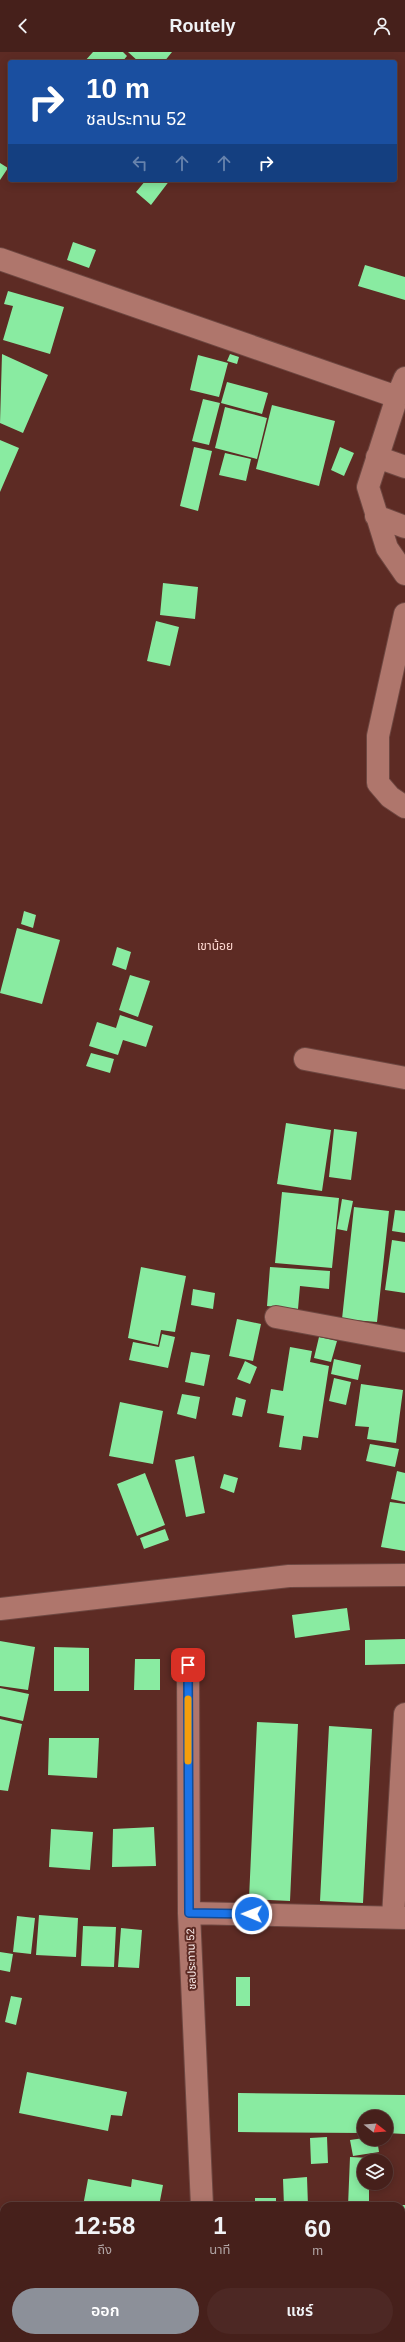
<!DOCTYPE html>
<html lang="th">
<meta charset="utf-8">
<style>
body{margin:0;font-family:Arial,"Noto Sans Thai",sans-serif;background:#4d2824;color:#f1f3f6;height:100vh;display:flex;flex-direction:column;font-size:15px;white-space:nowrap}
*{box-sizing:border-box;margin:0}
p{font-size:13px;color:#b0a3a3}
.icon{flex:none;width:22px;height:22px;fill:none;stroke:currentColor;stroke-width:2;stroke-linecap:round;stroke-linejoin:round}
.map{position:relative;flex:1;overflow:hidden}
.drawer{position:absolute;left:0px;top:2150px;width:405px;height:140px;display:flex;flex-direction:column;background:#46201b;border-radius:12px 12px 0 0;box-shadow:0 2px 10px #0003,0 0 0 1px #5e3e3a}
.drawer>*{flex:none}
.hud{position:absolute;left:8px;top:8px;width:389px;height:122px;border-radius:4px;box-shadow:0 2px 10px #0003,0 0 0 1px #5e3e3a;background:#1a4fa0;color:#fff;overflow:hidden}
.needle{width:26px;rotate:107deg}
.fabs{position:absolute;left:357px;top:2058px;display:grid;gap:8px}
.fabs a{display:grid;place-items:center;width:36px;height:36px;border-radius:50%;background:#46201b;box-shadow:0 2px 10px #0003,0 0 0 1px #5e3e3a;font-size:20px}
.pin{position:absolute;display:grid;place-items:center;width:34px;height:34px;color:#fff;margin:-17px;border-radius:8px;box-shadow:0 2px 6px #0006}
.me{position:absolute;width:44px;margin:-22px;rotate:271deg;stroke-linejoin:round;filter:drop-shadow(0 0 3px #0008)}
.turn{display:flex;align-items:center;gap:14px;height:84px;padding:0 12px;font-size:18px}
.turn .icon{width:52px;height:52px;stroke-width:2.5}
.turn b{display:block;font-size:28px;line-height:34px}
.lanes{display:flex;align-items:center;height:38px;padding:0 12px;background:#0003;justify-content:center;gap:20px;direction:ltr}
.lanes .off{opacity:.35}
.eta{display:flex;justify-content:space-evenly;align-items:center;height:68px;text-align:center}
.eta b{font-size:24px;font-weight:600;line-height:28px}
.cta{display:flex;gap:8px;margin-top:auto;padding:8px 12px}
.cta a{flex:1;height:46px;border-radius:24px;background:#8c9099;color:#fff;font-size:16px;font-weight:600;line-height:46px;text-align:center}
.cta a+a{background:#4d2824;color:#f1f3f6}
header{display:flex;justify-content:space-between;align-items:center;height:52px;padding:0 12px;background:#46201b;font-size:18px;font-weight:600}
.map>svg:first-child{display:block}
.building{fill:#89eba1}
.lines{fill:none;stroke-linecap:round;stroke-linejoin:round}
.street-casing{stroke:#6e4741;stroke-width:24}
.street{stroke:#af766c;stroke-width:22}
.route-casing{stroke:#114b97;stroke-width:10}
.route{stroke:#1a73e8;stroke-width:7}
.slow{stroke:#f59e0b;stroke-width:7}
.labels{text-anchor:middle;dominant-baseline:central;stroke-width:4;stroke-linejoin:round;paint-order:stroke}
.street-label{font-size:11px;fill:#fef0ee;stroke:#5d2b24}
.neighbourhood-label{font-size:12px;fill:#ffd8d1;stroke:#5d2b24}
</style>
<header><svg class="icon" aria-label="back" viewBox="0 0 24 24"><path d="M15 5l-7 7 7 7"/></svg>Routely<svg class="icon" aria-label="person" viewBox="0 0 24 24"><circle cx="12" cy="8" r="4"/><path d="M4 21q1-7 8-7t8 7"/></svg></header>
<div class="map">
<svg width="405" height="2290" viewBox="0 0 405 2290">
<rect width="100%" height="100%" fill="#5d2b24"/>
<path class="building" d="M 93,0 L 123,0 L 127,4 L 122,10 L 84,10 Z
M 128,0 L 172,0 L 164,10 L 139,10 Z
M 0,111 L 8,116 L 0,128 Z
M 146,128 L 170,128 L 151,153 L 136,140 Z
M 73,190 L 96,198 L 89,216 L 67,208 Z
M 365,213 L 405,225 L 405,248 L 358,234 Z
M 8,239 L 64,255 L 50,302 L 3,288 L 13,254 L 4,252 Z
M 2,302 L 48,323 L 23,381 L 0,371 Z
M 230,302 L 239,305 L 237,312 L 227,309 Z
M 198,303 L 228,311 L 219,345 L 190,338 Z
M 227,330 L 268,341 L 262,362 L 221,351 Z
M 203,347 L 220,351 L 209,393 L 192,389 Z
M 272,353 L 335,369 L 319,434 L 256,417 Z
M 225,355 L 267,366 L 257,407 L 215,396 Z
M 0,388 L 19,396 L 0,440 Z
M 194,395 L 212,399 L 198,459 L 180,454 Z
M 340,395 L 354,401 L 344,424 L 331,418 Z
M 225,401 L 251,407 L 246,429 L 219,423 Z
M 163,531 L 198,535 L 195,567 L 160,563 Z
M 156,569 L 179,575 L 170,614 L 147,609 Z
M 24,859 L 36,863 L 33,876 L 21,872 Z
M 17,876 L 60,888 L 42,952 L 0,941 Z
M 117,895 L 131,900 L 126,918 L 112,913 Z
M 130,923 L 150,929 L 138,965 L 119,958 Z
M 120,963 L 153,974 L 146,995 L 123,988 L 118,1003 L 89,994 L 97,970 L 116,976 Z
M 91,1001 L 114,1007 L 110,1021 L 86,1014 Z
M 286,1071 L 331,1078 L 322,1139 L 277,1132 Z
M 334,1077 L 357,1080 L 351,1128 L 329,1125 Z
M 282,1140 L 339,1146 L 332,1216 L 275,1211 Z
M 342,1147 L 353,1149 L 347,1179 L 337,1177 Z
M 354,1155 L 389,1159 L 377,1270 L 342,1267 Z
M 395,1158 L 405,1159 L 405,1181 L 392,1179 Z
M 392,1188 L 405,1190 L 405,1241 L 385,1238 Z
M 141,1215 L 186,1224 L 175,1280 L 161,1278 L 158,1293 L 128,1286 Z
M 270,1215 L 330,1219 L 329,1237 L 300,1234 L 298,1257 L 267,1254 Z
M 193,1237 L 215,1241 L 213,1257 L 191,1253 Z
M 237,1267 L 261,1272 L 253,1309 L 229,1304 Z
M 162,1282 L 175,1285 L 168,1316 L 129,1308 L 133,1290 L 159,1295 Z
M 319,1285 L 337,1289 L 331,1310 L 314,1306 Z
M 290,1295 L 312,1299 L 310,1310 L 329,1314 L 318,1386 L 303,1384 L 301,1398 L 279,1395 L 284,1364 L 267,1361 L 271,1337 L 283,1339 Z
M 191,1300 L 210,1303 L 204,1334 L 185,1330 Z
M 334,1307 L 361,1313 L 358,1328 L 331,1322 Z
M 245,1309 L 257,1315 L 250,1332 L 237,1327 Z
M 334,1326 L 351,1330 L 346,1353 L 329,1349 Z
M 361,1332 L 403,1338 L 396,1391 L 367,1387 L 369,1375 L 355,1374 Z
M 182,1342 L 200,1345 L 196,1367 L 177,1362 Z
M 236,1345 L 246,1348 L 242,1365 L 232,1363 Z
M 120,1350 L 163,1359 L 153,1412 L 109,1404 Z
M 370,1392 L 399,1397 L 395,1415 L 366,1409 Z
M 194,1404 L 205,1461 L 186,1465 L 175,1408 Z
M 397,1419 L 405,1421 L 405,1450 L 391,1447 Z
M 145,1421 L 165,1473 L 137,1484 L 117,1432 Z
M 224,1422 L 238,1426 L 234,1441 L 220,1436 Z
M 390,1450 L 405,1452 L 405,1499 L 381,1495 Z
M 165,1477 L 169,1488 L 144,1497 L 140,1486 Z
M 347,1556 L 350,1578 L 295,1586 L 292,1563 Z
M 405,1587 L 405,1612 L 365,1613 L 365,1588 Z
M 0,1589 L 35,1595 L 28,1638 L 0,1634 Z
M 54,1595 L 89,1596 L 89,1639 L 54,1639 Z
M 135,1607 L 160,1607 L 160,1638 L 134,1638 Z
M 0,1636 L 29,1642 L 23,1669 L 0,1664 Z
M 0,1667 L 22,1672 L 8,1739 L 0,1738 Z
M 257,1670 L 298,1672 L 290,1849 L 249,1847 Z
M 329,1674 L 372,1677 L 363,1851 L 320,1849 Z
M 49,1686 L 99,1686 L 97,1726 L 48,1723 Z
M 154,1775 L 156,1814 L 112,1815 L 113,1777 Z
M 51,1777 L 93,1780 L 90,1818 L 49,1815 Z
M 39,1863 L 78,1866 L 76,1905 L 36,1903 Z
M 17,1864 L 35,1866 L 31,1902 L 13,1900 Z
M 83,1874 L 116,1875 L 114,1915 L 81,1914 Z
M 121,1876 L 142,1878 L 139,1916 L 118,1915 Z
M 0,1900 L 13,1902 L 10,1920 L 0,1918 Z
M 236,1925 L 250,1925 L 250,1954 L 236,1954 Z
M 11,1944 L 22,1946 L 16,1973 L 5,1970 Z
M 27,2020 L 127,2040 L 122,2064 L 111,2063 L 108,2079 L 19,2061 Z
M 238,2041 L 405,2043 L 405,2082 L 386,2081 L 386,2065 L 364,2065 L 364,2081 L 238,2080 Z
M 327,2085 L 328,2111 L 311,2112 L 310,2086 Z
M 364,2086 L 377,2087 L 379,2100 L 353,2104 L 350,2088 Z
M 350,2105 L 370,2106 L 370,2109 L 364,2109 L 364,2131 L 369,2131 L 369,2154 L 348,2154 Z
M 307,2125 L 308,2154 L 284,2154 L 283,2127 Z
M 88,2127 L 131,2135 L 132,2127 L 163,2133 L 159,2154 L 83,2154 Z
M 255,2146 L 276,2146 L 276,2154 L 255,2154 Z
M 401,2153 L 405,2153 L 405,2184 L 401,2184 Z
M 0,2158 L 4,2159 L 4,2224 L 1,2251 Z
M 401,2195 L 405,2195 L 405,2231 L 401,2231 Z
M 99,2286 L 182,2286 L 182,2290 L 106,2290 L 98,2289 Z
M 309,2286 L 334,2286 L 334,2290 L 309,2290 Z"/>
<g class="lines">
<defs>
<path id="street" d="M 0,207 L 397,345 L 368,435 L 387,496 L 405,522
M 397,345 L 405,326
M 377,405 L 405,415
M 376,464 L 405,475
M 405,562 L 378,684 L 378,731 L 390,745 L 405,755
M 305,1007 L 405,1026
M 276,1265 L 405,1289
M 0,1557 L 289,1524 L 405,1523
M 188,1613 L 189,1861 L 202,2154
M 189,1861 L 405,1866
M 393,1865 L 405,1662
M 401,2261 L 405,2261
M 0,2273 L 4,2274
M 59,2286 L 76,2290
M 210,2286 L 210,2290"/>
</defs>
<use href="#street" class="street-casing"/>
<use href="#street" class="street"/>
</g>
<g class="lines">
<defs>
<path id="route" d="M 188,1613 L 189,1861 L 252,1862"/>
</defs>
<use href="#route" class="route-casing"/>
<use href="#route" class="route"/>
<path class="slow" d="M 188,1647 L 188,1709"/>
</g>
<g class="labels">
<g class="street-label">
<text transform="translate(191 1907) rotate(-92)">ชลประทาน 52</text>
</g>
<g class="neighbourhood-label">
<text x="215" y="894">เขาน้อย</text>
</g>
</g>
</svg>
<div class="fabs">
<a><svg class="needle" viewBox="-14 -14 28 28"><path d="M0-13l5 13h-10z" fill="#e53935"/><path d="M0 13l5-13h-10z" fill="#b0a3a3"/></svg></a>
<a><svg class="icon" aria-label="layers" viewBox="0 0 24 24"><path d="M12 4l9 5-9 5-9-5zM3 14l9 5 9-5"/></svg></a>
</div>
<div class="pin" style="left:188px;top:1613px;background:#d93025"><svg class="icon" aria-label="arrive" viewBox="0 0 24 24"><path d="M6 21V4h12l-3 4 3 4H6"/></svg></div>
<svg class="me" style="left:252px;top:1862px" viewBox="-20 -20 40 40"><circle r="17" fill="#1a73e8" stroke="#fff" stroke-width="3"/><path d="M0-11L8 9 0 5-8 9z" fill="#fff"/></svg>
<div class="hud">
<div class="turn"><svg class="icon" aria-label="right" viewBox="0 0 24 24"><path d="M7 20v-9h11M14 6l5 5-5 5"/></svg><div><b>10 m</b>ชลประทาน 52</div></div>
<div class="lanes"><svg class="icon off" aria-label="left" viewBox="0 0 24 24"><path d="M17 20v-9H6M10 6l-5 5 5 5"/></svg><svg class="icon off" aria-label="ahead" viewBox="0 0 24 24"><path d="M12 20V5M6 11l6-6 6 6"/></svg><svg class="icon off" aria-label="ahead" viewBox="0 0 24 24"><path d="M12 20V5M6 11l6-6 6 6"/></svg><svg class="icon" aria-label="right" viewBox="0 0 24 24"><path d="M7 20v-9h11M14 6l5 5-5 5"/></svg></div>
</div>
<section class="drawer">
<div class="eta">
<div><b>12:58</b><p>ถึง</p></div>
<div><b>1</b><p>นาที</p></div>
<div><b>60</b><p>m</p></div>
</div>
<div class="cta"><a>ออก</a><a>แชร์</a></div>
</section>
</div>
